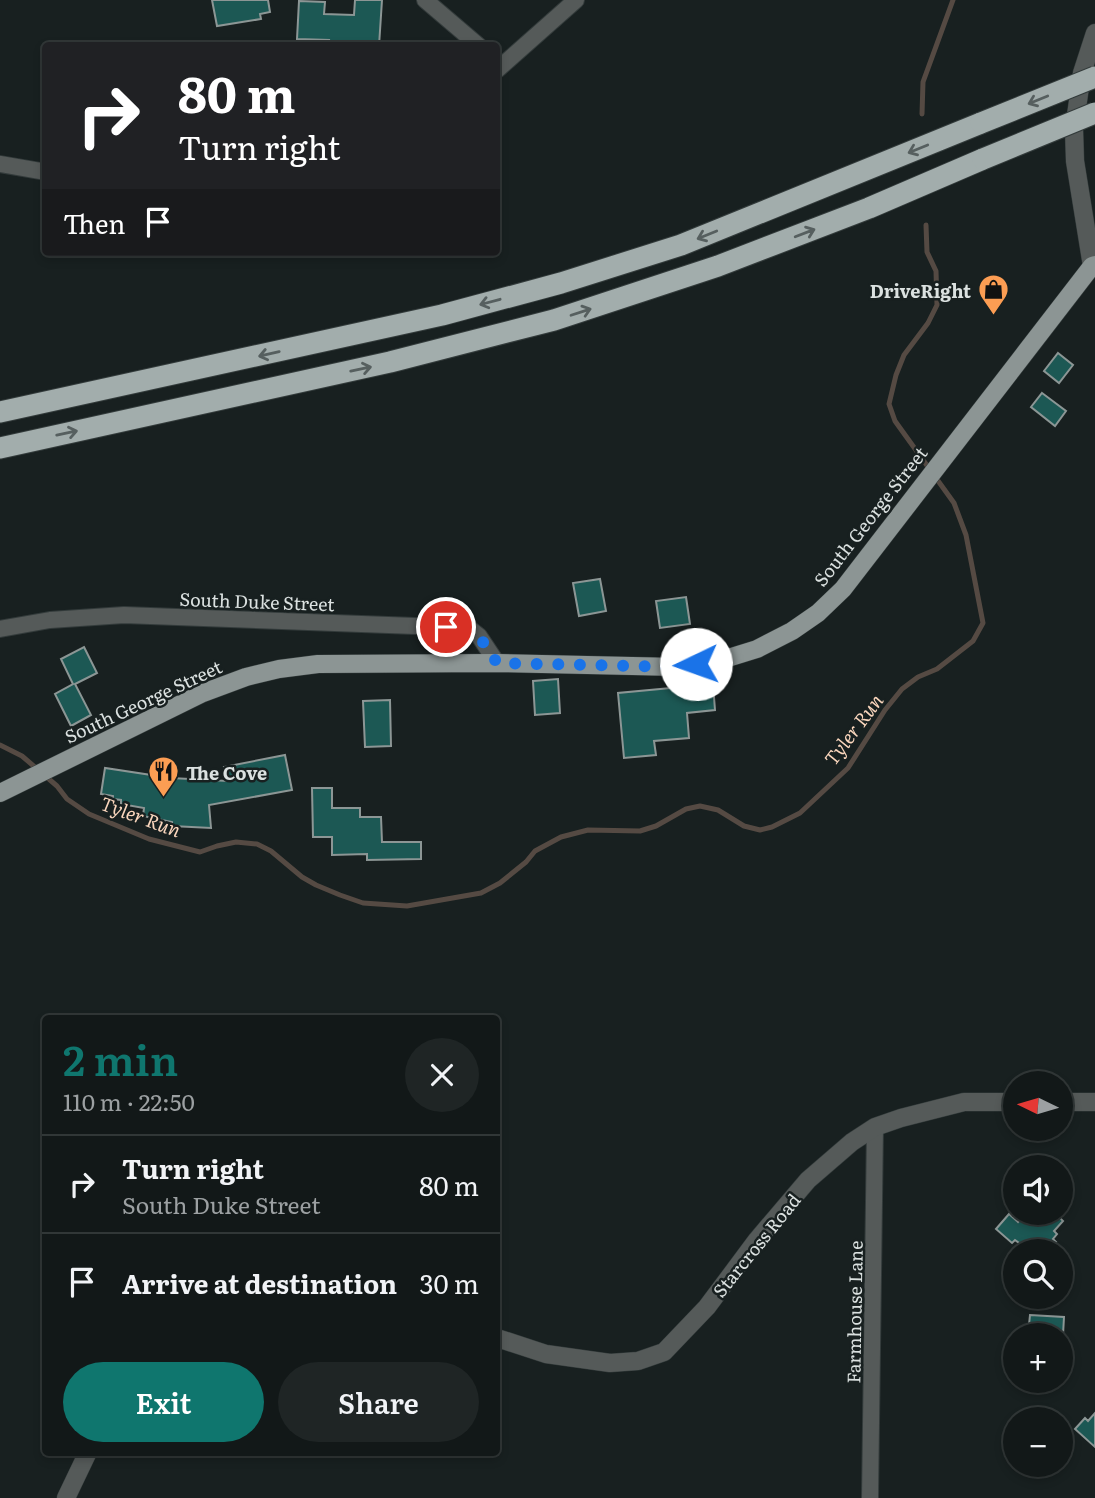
<!DOCTYPE html>
<meta charset="utf-8">
<style>
body{margin:0;font-family:Literata,serif;background:#1f2525;color:#f1f3f6;height:100vh;display:flex;flex-direction:column;font-size:26px;white-space:nowrap}
*{box-sizing:border-box;margin:0}
p{font-size:23px;color:#9ca0a2}
.icon{flex:none;width:38px;height:38px;fill:none;stroke:currentColor;stroke-width:2;stroke-linecap:round;stroke-linejoin:round}
.map{position:relative;flex:1;overflow:hidden}
.drawer{position:absolute;left:42px;top:1015px;width:458px;height:441px;display:flex;flex-direction:column;background:#121818;border-radius:7px;box-shadow:0 4px 10px #0003,0 0 0 2px #313737}
.drawer>*{flex:none}
.banner{position:absolute;left:42px;top:42px;width:458px;height:214px;border-radius:7px;box-shadow:0 4px 10px #0003,0 0 0 2px #313737;background:#202124;color:#fff;overflow:hidden}
.needle{width:46px;rotate:275deg}
.tools{position:absolute;left:1003px;top:1071px;display:grid;gap:14px}
.tools a{display:grid;place-items:center;width:70px;height:70px;border-radius:50%;background:#121818;box-shadow:0 4px 10px #0003,0 0 0 2px #313737;font-size:35px}
.pin{position:absolute;display:grid;place-items:center;width:60px;height:60px;color:#fff;margin:-30px;border:4px solid #fff;border-radius:50%;box-shadow:0 2px 7px #0007}
.me{position:absolute;width:77px;margin:-38px;rotate:267deg;stroke-linejoin:round;filter:drop-shadow(0 0 5px #0008)}
.turn{display:flex;align-items:center;gap:24px;height:147px;padding:0 21px;font-size:32px}
.turn .icon{width:91px;height:91px;stroke-width:2.5}
.turn b{display:block;font-size:49px;line-height:60px}
.then{display:flex;align-items:center;height:66px;padding:0 21px;background:#0003;gap:14px;font-size:26px}
.round{display:grid;place-items:center;flex:none;width:74px;height:74px;border-radius:37px;background:#1f2525}
.summary{display:flex;align-items:center;justify-content:space-between;height:119px;padding:0 21px}
h1{font-size:42px;font-weight:600;line-height:52px;color:#0f766e}
.button{display:flex;gap:14px;margin-top:auto;padding:14px 21px}
.button a{flex:1;height:80px;border-radius:42px;background:#0f766e;color:#fff;font-size:28px;font-weight:600;line-height:80px;text-align:center}
.button a+a{background:#1f2525;color:#f1f3f6}
ul{padding:0;list-style:none}
li{display:flex;align-items:center;gap:21px;height:98px;padding:0 21px;border-top:2px solid #313737}
li div{flex:1}
li b{display:block;font-size:26px}
li em{font-style:normal}
.map>svg:first-child{display:block}
.lines{fill:none;stroke-linecap:round;stroke-linejoin:round}
.stream{stroke:#554a43;stroke-width:5}
.building{fill:#1c5854;stroke:#8c9695;stroke-width:2}
.minor-casing{stroke:#333b3b;stroke-width:18}
.tertiary-casing{stroke:#333b3b;stroke-width:19}
.primary-casing{stroke:#333b3b;stroke-width:19}
.motorway-casing{stroke:#333b3b;stroke-width:23}
.minor{stroke:#555a59;stroke-width:16}
.tertiary{stroke:#555a59;stroke-width:18}
.primary{stroke:#8c9594;stroke-width:18}
.motorway{stroke:#a2adac;stroke-width:21}
.motorway-bridge-casing{stroke:#333b3b;stroke-width:23;stroke-linecap:butt}
.motorway-bridge{stroke:#a2adac;stroke-width:21}
.oneway{stroke:#565f5f}
.route{stroke:#1a73e8;stroke-width:12;stroke-dasharray:0 21.6}
.labels{text-anchor:middle;dominant-baseline:central;stroke-width:5;stroke-linejoin:round;paint-order:stroke}
.poi-label{font-size:18px;font-weight:bold;fill:#dbe1e0;stroke:#182020;text-anchor:end}
.street-label{font-size:18px;fill:#dbe1e0;stroke:#182020}
.water-label{font-size:19px;font-style:italic;fill:#fad6bd;stroke:#182020}
</style>
<div class="map">
<svg width="1095" height="1498" viewBox="0 0 1095 1498">
<rect width="100%" height="100%" fill="#182020"/>
<g class="lines">
<path class="stream" d="M 922,114 L 923,82 L 953,0
M 0,745 L 22,756 L 57,786 L 67,799 L 89,814 L 149,839 L 200,852 L 217,846 L 236,842 L 257,844 L 271,851 L 302,877 L 316,885 L 340,895 L 363,903 L 407,906 L 481,893 L 500,883 L 526,862 L 535,851 L 561,837 L 588,830 L 640,831 L 656,826 L 686,809 L 700,806 L 718,810 L 744,826 L 760,830 L 772,827 L 800,813 L 848,768 L 885,710 L 902,689 L 918,677 L 937,669 L 973,641 L 983,623 L 966,535 L 954,503 L 895,421 L 889,404 L 896,375 L 904,355 L 928,323 L 937,305 L 936,271 L 927,252 L 926,225"/>
</g>
<path class="building" d="M 212,0 L 268,0 L 270,12 L 260,14 L 261,19 L 217,26 Z
M 355,0 L 382,0 L 379,46 L 328,46 L 329,40 L 297,39 L 299,1 L 325,2 L 324,14 L 354,15 Z
M 1058,353 L 1073,365 L 1059,383 L 1044,371 Z
M 1042,393 L 1066,411 L 1055,426 L 1031,407 Z
M 600,579 L 606,611 L 579,616 L 573,583 Z
M 686,597 L 690,624 L 660,628 L 656,601 Z
M 84,647 L 97,673 L 75,684 L 91,715 L 71,726 L 55,694 L 73,684 L 61,659 Z
M 558,679 L 560,713 L 535,715 L 533,681 Z
M 713,684 L 715,710 L 687,713 L 689,738 L 654,741 L 656,755 L 624,758 L 618,693 Z
M 390,700 L 391,746 L 365,747 L 363,701 Z
M 285,755 L 292,790 L 209,805 L 211,828 L 172,826 L 172,822 L 143,816 L 144,808 L 121,804 L 121,800 L 113,799 L 113,796 L 101,794 L 105,768 L 171,778 L 227,781 L 224,767 Z
M 312,788 L 332,788 L 332,808 L 360,808 L 360,817 L 381,817 L 382,842 L 421,842 L 421,859 L 367,860 L 367,854 L 332,855 L 332,837 L 313,837 Z
M 1026,1213 L 1033,1218 L 1038,1213 L 1055,1213 L 1063,1221 L 1054,1231 L 1057,1234 L 1053,1239 L 1056,1242 L 1048,1251 L 1039,1243 L 1037,1245 L 1033,1242 L 1026,1248 L 1015,1240 L 1012,1243 L 996,1229 L 1009,1214 L 1018,1222 Z
M 1030,1315 L 1064,1317 L 1063,1335 L 1028,1335 Z
M 1095,1413 L 1095,1447 L 1075,1429 L 1085,1418 L 1088,1421 Z"/>
<g class="lines">
<defs>
<path id="minor" d="M 425,0 L 479,46
M 497,70 L 576,0
M 0,164 L 46,172
M 0,629 L 50,620 L 124,615 L 469,628 L 479,636 L 497,663
M 870,1498 L 875,1127"/>
<path id="tertiary" d="M 1092,266 L 1075,161 L 1074,129 L 1082,73 L 1095,33
M 1060,1102 L 1095,1102
M 497,1338 L 546,1354 L 610,1363 L 638,1361 L 664,1352 L 707,1307 L 757,1240 L 808,1180 L 852,1142 L 875,1127 L 901,1118 L 964,1102 L 1015,1102
M 66,1498 L 88,1452"/>
<path id="primary" d="M 0,793 L 203,693 L 246,677 L 279,669 L 318,664 L 497,663 L 677,667 L 715,662 L 757,649 L 792,631 L 818,613 L 843,589 L 1092,266 L 1095,265"/>
<path id="motorway" d="M 0,412 L 442,315 L 561,283 L 681,245 L 981,123
M 0,448 L 390,362 L 554,320 L 718,266 L 869,208 L 983,159"/>
</defs>
<use href="#minor" class="minor-casing"/>
<use href="#tertiary" class="tertiary-casing"/>
<use href="#primary" class="primary-casing"/>
<use href="#motorway" class="motorway-casing"/>
<use href="#minor" class="minor"/>
<use href="#tertiary" class="tertiary"/>
<use href="#primary" class="primary"/>
<use href="#motorway" class="motorway"/>
<defs>
<path id="motorway-bridge" d="M 981,123 L 1095,77
M 983,159 L 1095,113"/>
</defs>
<use href="#motorway-bridge" class="motorway-bridge-casing"/>
<use href="#motorway-bridge" class="motorway-bridge"/>
</g>
<defs><path id="oneway-shaft" d="M-6 0H5M1.5-3L5.5 0L1.5 3" fill="none" stroke-width="1.6" stroke-linecap="round" stroke-linejoin="round" transform="scale(1.75)"/></defs>
<g class="oneway">
<use href="#oneway-shaft" transform="translate(1038 100) rotate(158)"/>
<use href="#oneway-shaft" transform="translate(918 149) rotate(158)"/>
<use href="#oneway-shaft" transform="translate(805 233) rotate(-21)"/>
<use href="#oneway-shaft" transform="translate(707 235) rotate(158)"/>
<use href="#oneway-shaft" transform="translate(490 302) rotate(165)"/>
<use href="#oneway-shaft" transform="translate(581 312) rotate(-18)"/>
<use href="#oneway-shaft" transform="translate(269 354) rotate(167)"/>
<use href="#oneway-shaft" transform="translate(361 369) rotate(-12)"/>
<use href="#oneway-shaft" transform="translate(67 433) rotate(-12)"/>
</g>
<g class="lines">
<path class="route" d="M 446,627 L 469,628 L 479,636 L 497,663 L 677,667 L 696,664"/>
</g>
<defs>
<symbol id="shop-pin" viewBox="-11 -11 22 30"><path d="M0 17L-7.5 6A9.5 9.5 0 1 1 7.5 6Z" fill="#fc9d53" stroke="#182020"/><path d="M-5-2.5h2.3a2.7 3.5 0 0 1 5.4 0H5L5.5 6h-11ZM-1.5-2.5h3a1.5 2.3 0 0 0-3 0Z" fill="#111"/></symbol>
<symbol id="restaurant-pin" viewBox="-11 -11 22 30"><path d="M0 17L-7.5 6A9.5 9.5 0 1 1 7.5 6Z" fill="#fc9d53" stroke="#182020"/><path d="M-5-6h1v4h1v-4h1v4h1v-4h1v5L-1.5 .5V6h-2V.5L-5-1ZM5-6V6H3V1.5H1.5Q1.5-4 5-6Z" fill="#111"/></symbol>
</defs>
<g fill-rule="evenodd">
<use href="#shop-pin" x="976" y="272" width="35" height="47"/>
<use href="#restaurant-pin" x="146" y="754" width="35" height="47"/>
</g>
<g class="labels">
<g class="poi-label">
<text x="971" y="290">DriveRight</text>
<text x="186" y="772" text-anchor="start">The Cove</text>
</g>
<g class="street-label">
<text transform="translate(870 516) rotate(-52)">South George Street</text>
<text transform="translate(257 601) rotate(2)">South Duke Street</text>
<text transform="translate(143 701) rotate(-25)">South George Street</text>
<text transform="translate(756 1245) rotate(-51)">Starcross Road</text>
<text transform="translate(854 1312) rotate(-89)">Farmhouse Lane</text>
</g>
<g class="water-label">
<text transform="translate(853 729) rotate(-53)">Tyler Run</text>
<text transform="translate(141 816) rotate(20)">Tyler Run</text>
</g>
</g>
</svg>
<div class="tools">
<a><svg class="needle" viewBox="-14 -14 28 28"><path d="M0-13l5 13h-10z" fill="#e53935"/><path d="M0 13l5-13h-10z" fill="#9ca0a2"/></svg></a>
<a><svg class="icon" aria-label="sound" viewBox="0 0 24 24"><path d="M4 9h4l5-4v14l-5-4H4zM17 9q2 3 0 6"/></svg></a>
<a><svg class="icon" aria-label="search" viewBox="0 0 24 24"><circle cx="10" cy="10" r="6"/><path d="M15 15l6 6"/></svg></a>
<a>+</a>
<a>−</a>
</div>
<div class="pin" style="left:446px;top:627px;background:#d93025"><svg class="icon" aria-label="arrive" viewBox="0 0 24 24"><path d="M6 21V4h12l-3 4 3 4H6"/></svg></div>
<svg class="me" style="left:696px;top:664px" viewBox="-20 -20 40 40"><circle r="19" fill="#fff"/><path d="M0-13L10 11 0 6-10 11z" fill="#1a73e8"/></svg>
<div class="banner">
<div class="turn"><svg class="icon" aria-label="right" viewBox="0 0 24 24"><path d="M7 20v-9h11M14 6l5 5-5 5"/></svg><div><b>80 m</b>Turn right</div></div>
<div class="then">Then<svg class="icon" aria-label="arrive" viewBox="0 0 24 24"><path d="M6 21V4h12l-3 4 3 4H6"/></svg></div>
</div>
<section class="drawer">
<div class="summary"><div><h1>2 min</h1><p>110 m · 22:50</p></div><a class="round"><svg class="icon" aria-label="close" viewBox="0 0 24 24"><path d="M6 6l12 12M18 6L6 18"/></svg></a></div>
<ul>
<li><svg class="icon" aria-label="right" viewBox="0 0 24 24"><path d="M7 20v-9h11M14 6l5 5-5 5"/></svg><div><b>Turn right</b><p>South Duke Street</p></div><em>80 m</em></li>
<li><svg class="icon" aria-label="arrive" viewBox="0 0 24 24"><path d="M6 21V4h12l-3 4 3 4H6"/></svg><div><b>Arrive at destination</b></div><em>30 m</em></li>
</ul>
<div class="button"><a>Exit</a><a>Share</a></div>
</section>
</div>
